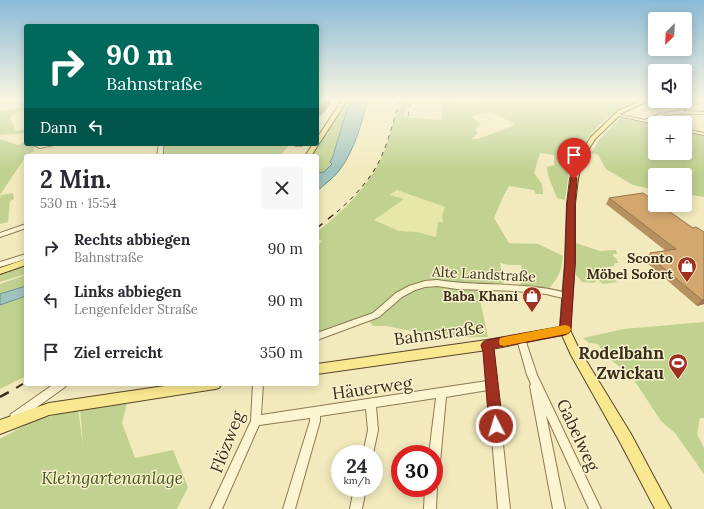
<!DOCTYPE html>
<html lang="de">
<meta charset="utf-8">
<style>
body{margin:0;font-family:Lora,serif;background:#f7f7f7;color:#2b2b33;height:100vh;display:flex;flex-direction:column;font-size:15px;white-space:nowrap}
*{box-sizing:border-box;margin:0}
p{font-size:13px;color:#7c7c81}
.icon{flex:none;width:22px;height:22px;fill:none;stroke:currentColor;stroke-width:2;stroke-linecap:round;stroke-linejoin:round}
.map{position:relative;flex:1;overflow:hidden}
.sheet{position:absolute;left:24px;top:154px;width:295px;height:232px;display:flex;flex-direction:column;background:#fff;border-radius:4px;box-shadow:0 2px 10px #0003}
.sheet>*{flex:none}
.banner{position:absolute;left:24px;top:24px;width:295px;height:122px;border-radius:4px;box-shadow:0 2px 10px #0003;background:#00695c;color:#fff;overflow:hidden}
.needle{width:26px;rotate:204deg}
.tools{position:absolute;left:648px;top:12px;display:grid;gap:8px}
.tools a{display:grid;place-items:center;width:44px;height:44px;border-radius:4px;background:#fff;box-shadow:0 2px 10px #0003;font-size:20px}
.speed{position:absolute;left:331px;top:445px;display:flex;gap:8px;font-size:20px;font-weight:700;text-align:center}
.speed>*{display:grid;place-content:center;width:52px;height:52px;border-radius:50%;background:#fff;box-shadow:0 2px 10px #0003;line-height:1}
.speed small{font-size:10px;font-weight:400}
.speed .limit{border:6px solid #d22;background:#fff;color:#111}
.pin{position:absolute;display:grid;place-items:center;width:34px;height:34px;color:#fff;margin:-41px -17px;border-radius:50% 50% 50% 0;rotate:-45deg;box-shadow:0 0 4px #0007}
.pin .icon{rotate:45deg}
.me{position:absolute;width:44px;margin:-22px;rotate:355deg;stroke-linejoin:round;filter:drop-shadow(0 0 3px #0008)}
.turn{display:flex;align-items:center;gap:14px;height:84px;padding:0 16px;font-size:18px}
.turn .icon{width:52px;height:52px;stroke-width:2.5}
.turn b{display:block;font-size:28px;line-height:34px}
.then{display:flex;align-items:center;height:38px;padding:0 16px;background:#0003;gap:8px;font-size:15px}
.round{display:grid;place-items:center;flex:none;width:42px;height:42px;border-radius:4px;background:#f7f7f7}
.head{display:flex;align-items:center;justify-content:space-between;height:68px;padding:0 16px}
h1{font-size:24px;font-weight:800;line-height:30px}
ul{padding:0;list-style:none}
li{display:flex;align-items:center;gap:12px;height:52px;padding:0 16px}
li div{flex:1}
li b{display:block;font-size:15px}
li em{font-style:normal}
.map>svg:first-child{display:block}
.farmland{fill:#e8e7aa}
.green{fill:#c0d190;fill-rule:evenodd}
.water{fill:#a1c3be;stroke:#68918d}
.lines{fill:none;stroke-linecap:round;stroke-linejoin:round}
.minor-casing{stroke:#8c7a54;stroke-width:2}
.major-casing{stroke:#594629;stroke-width:2}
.minor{fill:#fcf5d1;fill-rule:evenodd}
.major{fill:#fae890;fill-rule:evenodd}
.rail-far3{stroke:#392e1b;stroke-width:1;stroke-dasharray:4.5 4.5;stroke-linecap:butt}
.rail-far2{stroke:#392e1b;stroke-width:1.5;stroke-dasharray:7 7;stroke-linecap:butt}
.rail-far1{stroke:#392e1b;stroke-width:2;stroke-dasharray:8 8;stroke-linecap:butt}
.rail{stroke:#392e1b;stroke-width:2.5;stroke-dasharray:10 10;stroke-linecap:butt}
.wall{fill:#b6905f}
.shaded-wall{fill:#94754e}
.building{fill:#d4a76f;stroke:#94754e}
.route{fill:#a0301f;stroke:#681f14}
.slow{fill:#f59e0b}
.labels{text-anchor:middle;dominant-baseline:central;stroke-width:3;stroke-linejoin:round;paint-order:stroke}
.poi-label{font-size:14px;font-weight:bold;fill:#392e1b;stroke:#f9f2cd;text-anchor:end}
.street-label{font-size:14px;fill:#392e1b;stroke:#f9f2cd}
.near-street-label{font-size:17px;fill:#392e1b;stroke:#f9f2cd}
.near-poi-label{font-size:17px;font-weight:bold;fill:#392e1b;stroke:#f9f2cd;text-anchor:end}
.near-park-label{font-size:17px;font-style:italic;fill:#42581f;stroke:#f9f2cd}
</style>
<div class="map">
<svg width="704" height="509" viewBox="0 0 704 509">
<rect width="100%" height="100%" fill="#f2eabd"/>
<path class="farmland" d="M 397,190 L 445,207 L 444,222 L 438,222 L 436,237 L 417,232 L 399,231 L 373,220 L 403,199 L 388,195 Z"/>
<path class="green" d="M 349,99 L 354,99 L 347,109 L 333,156 L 330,162 L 332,164 L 324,172 L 317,173 L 317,156 L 310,156 Z
M 403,99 L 408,99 L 404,117 L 442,120 L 442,99 L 469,104 L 493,99 L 644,99 C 617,107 605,118 587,139 C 587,148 576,151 572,159 C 570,162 566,194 565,200 L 557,198 C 553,186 548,180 547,167 L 554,165 L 554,155 L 540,153 L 534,173 L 542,184 L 543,194 L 536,194 L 534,190 L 509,186 L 503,197 L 494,218 L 509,243 L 538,244 L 563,256 C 561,273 559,276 549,289 L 521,287 C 520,280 523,273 521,265 L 509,265 L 500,263 L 504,286 L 477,286 L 488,337 L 442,337 L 386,326 L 373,326 L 366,316 L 319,334 L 317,333 L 317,246 L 322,241 L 317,239 L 317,232 C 344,211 371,184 384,152 C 391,135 394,116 403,99 ZM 492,112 L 514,124 L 512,126 L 478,139 L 471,139 L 478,133 L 475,129 L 481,124 L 470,116 ZM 397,190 L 445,207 L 442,216 L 443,222 L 438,222 L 436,237 L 417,232 L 399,231 L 374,220 L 404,199 L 389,195 Z
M 24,107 L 26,110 L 13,114 L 10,119 L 16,131 L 26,129 L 26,133 L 0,135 L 0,111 Z
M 620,118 L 655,124 L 655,153 L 685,153 L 685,130 L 701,134 L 704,136 L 704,197 L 685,194 L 685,175 L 655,175 L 655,190 L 633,185 L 606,169 L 598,155 L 591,153 L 599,140 Z
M 0,139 L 18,145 L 26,142 L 26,144 L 34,144 L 34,151 L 26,156 L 0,195 Z
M 163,144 L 290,144 L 280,156 L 162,156 Z
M 13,193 L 14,199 L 10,201 L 8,222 L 0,224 L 0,198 L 1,195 Z
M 576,243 L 600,251 L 616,250 L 617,254 L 613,254 L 613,256 L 617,259 L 618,263 L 615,263 L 614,266 L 603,268 L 617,282 L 603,284 L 598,280 L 594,283 L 582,282 L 576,275 Z
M 26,264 L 26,274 L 0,282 L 0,273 Z
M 26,275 L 26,286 L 0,294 L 0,284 Z
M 26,296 L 26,376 L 0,389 L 0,305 Z
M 704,322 L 704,418 L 700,418 L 697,434 L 704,448 L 704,474 L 675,433 L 661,421 L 632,377 L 606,356 L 598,344 L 589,343 L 583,338 L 624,329 Z
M 127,403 L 122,423 L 135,458 L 173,450 L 188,487 L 177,509 L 0,509 L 0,439 L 31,422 L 78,408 L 83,446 L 80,408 Z"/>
<path class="water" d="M 354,99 L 367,99 C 363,122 353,154 338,172 C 332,179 324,185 317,191 L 317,173 L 324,172 L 332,164 L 330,162 L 333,156 L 347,109 Z
M 26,286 L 26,296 L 0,305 L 0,294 Z"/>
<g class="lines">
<defs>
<path id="minor" d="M 17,99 L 22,99 L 26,103 L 26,106 Z
M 704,100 L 704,102 L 686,107 L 683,111 L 704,112 L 704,114 C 686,114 665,111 650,121 L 657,122 L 657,123 L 655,123 L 655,124 L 614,115 L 616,114 L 645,120 L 659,114 L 679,111 L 684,105 Z
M 685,129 L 704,133 L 704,135 L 685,131 Z
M 31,144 L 37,144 L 41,145 L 59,144 L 40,148 Z
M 159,144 L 163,144 L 163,156 L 157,156 Z
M 26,224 L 26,228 L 0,237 L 0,233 Z
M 26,254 L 26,259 L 0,267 L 0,262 Z
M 437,280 C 481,287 527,281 570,294 L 571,296 L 570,298 L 567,299 L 546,294 L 516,291 L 457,289 L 437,286 L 425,287 L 415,290 L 402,297 L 379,317 L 317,340 L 317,333 L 373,313 L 396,293 L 409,286 L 425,281 Z
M 521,335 L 524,337 L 525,339 L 537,375 L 601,509 L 589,509 L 546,415 L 565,509 L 553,509 L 530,386 L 531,384 L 527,375 L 517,339 L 518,337 Z
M 487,341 L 490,342 L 493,352 L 510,509 L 498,509 L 488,390 L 446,397 L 440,462 L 438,466 L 434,468 L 434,454 L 429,454 L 436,398 L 376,407 L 378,430 L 373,454 L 363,454 L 368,430 L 366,409 L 320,416 L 320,421 L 295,509 L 283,509 L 310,421 L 310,418 L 259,425 L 222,509 L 210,509 L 251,421 L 253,384 L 263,384 L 261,415 L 487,381 L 485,352 L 483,345 L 484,342 Z
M 54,384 L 67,384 L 65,387 L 19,420 L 15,422 L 11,420 L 10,417 L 11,414 Z
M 434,483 L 437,488 L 436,509 L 424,509 L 425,488 L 434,488 Z
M 354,488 L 366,488 L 362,509 L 350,509 Z"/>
<path id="major" d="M 343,99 L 348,99 L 311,156 L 305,156 L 313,144 L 317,144 L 317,138 Z
M 644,99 L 652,99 L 622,113 L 595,139 L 582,160 L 578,179 L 575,204 L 575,263 L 570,330 L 579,349 L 631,434 L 671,509 L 655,509 L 621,444 L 571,355 L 562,335 L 487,350 L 317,374 L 317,364 L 487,340 L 560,327 L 565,263 L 567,204 L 570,179 L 576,160 L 591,137 L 618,111 Z
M 26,259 L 26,265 L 0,274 L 0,268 Z
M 178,384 L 221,384 L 219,388 L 215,389 L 49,415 L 0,434 L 0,420 L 49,403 Z"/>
</defs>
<use href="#minor" class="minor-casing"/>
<use href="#major" class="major-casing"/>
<use href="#minor" class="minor"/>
<use href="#major" class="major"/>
<path class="rail-far3" d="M 408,116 L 411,99
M 337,212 C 355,196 373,177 382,155 C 390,137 394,117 401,99"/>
<path class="rail-far2" d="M 317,228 L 338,211"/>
<path class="rail-far1" d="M 16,388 L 26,382"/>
<path class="rail" d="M 0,397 L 18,387"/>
</g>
<path class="wall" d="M 318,99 L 330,99 L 330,105 L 320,116 L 317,116 L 317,100 Z
M 295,144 L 305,144 L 302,147 L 295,147 Z
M 609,198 L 693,228 L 704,304 L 697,306 L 646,262 L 647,260 L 646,259 L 650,253 L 666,251 L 606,204 Z"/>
<path class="shaded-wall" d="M 329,99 L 330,99 L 330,105 L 320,116 L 320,109 Z
M 302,144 L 305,144 L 302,147 Z
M 704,299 L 704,304 L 697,306 L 702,300 Z"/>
<path class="building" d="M 318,99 L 329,99 L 320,109 L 317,109 L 317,100 Z
M 643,193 L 655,201 L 655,205 L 660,205 L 693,228 L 696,227 L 704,232 L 704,299 L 702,300 L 649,256 L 652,255 L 650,253 L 676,249 L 609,198 Z"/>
<linearGradient id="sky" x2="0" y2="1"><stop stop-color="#8bbad7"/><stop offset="0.58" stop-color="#f9f6e1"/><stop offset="1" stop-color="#f9f6e1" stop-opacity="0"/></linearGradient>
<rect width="704" height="171" fill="url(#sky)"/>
<path class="route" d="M 571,177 L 576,177 L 577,179 L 575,204 L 575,263 L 571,330 L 569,333 L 565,335 L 494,348 L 503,426 L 501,431 L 496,433 L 491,431 L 489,426 L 483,352 L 481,345 L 483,342 L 487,340 L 560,327 L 565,263 L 567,204 Z"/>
<path class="slow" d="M 565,325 L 569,326 L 571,329 L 569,333 L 565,334 L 504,346 L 500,345 L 499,342 L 500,338 L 504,337 Z"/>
<defs>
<symbol id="shop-pin" viewBox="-11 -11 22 30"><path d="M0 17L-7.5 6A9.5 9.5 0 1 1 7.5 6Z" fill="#a0301f" stroke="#f9f2cd"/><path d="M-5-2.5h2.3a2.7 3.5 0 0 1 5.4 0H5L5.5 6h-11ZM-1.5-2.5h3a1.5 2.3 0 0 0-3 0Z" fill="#fff"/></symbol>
<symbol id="stadium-pin" viewBox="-11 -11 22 30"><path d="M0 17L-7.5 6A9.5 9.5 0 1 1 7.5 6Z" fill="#a0301f" stroke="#f9f2cd"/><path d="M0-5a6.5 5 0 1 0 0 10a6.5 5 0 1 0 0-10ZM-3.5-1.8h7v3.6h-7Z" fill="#fff"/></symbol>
</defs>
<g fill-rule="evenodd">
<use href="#shop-pin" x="676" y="255" width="22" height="30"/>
<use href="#shop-pin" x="521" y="285" width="22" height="30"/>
<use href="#stadium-pin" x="667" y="352" width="22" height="30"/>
</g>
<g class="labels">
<g class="poi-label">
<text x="673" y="258">Sconto<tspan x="673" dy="16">Möbel Sofort</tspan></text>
<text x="518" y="296">Baba Khani</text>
</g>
<g class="street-label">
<text transform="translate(484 274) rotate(3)">Alte Landstraße</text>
</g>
<g class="near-street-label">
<text transform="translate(439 333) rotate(-8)">Bahnstraße</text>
<text transform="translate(372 388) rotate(-8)">Häuerweg</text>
<text transform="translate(578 435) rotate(65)">Gabelweg</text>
<text transform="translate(227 442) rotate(-69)">Flözweg</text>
</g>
<g class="near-poi-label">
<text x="664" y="353">Rodelbahn<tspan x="664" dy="20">Zwickau</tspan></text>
</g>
<g class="near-park-label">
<text x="112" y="478">Kleingartenanlage</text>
</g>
</g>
</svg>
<div class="tools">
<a><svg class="needle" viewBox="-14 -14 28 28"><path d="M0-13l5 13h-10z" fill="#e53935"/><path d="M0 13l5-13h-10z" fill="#7c7c81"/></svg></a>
<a><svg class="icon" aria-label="sound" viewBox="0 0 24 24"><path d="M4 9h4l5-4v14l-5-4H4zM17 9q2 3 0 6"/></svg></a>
<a>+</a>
<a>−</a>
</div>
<div class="speed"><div>24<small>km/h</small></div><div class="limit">30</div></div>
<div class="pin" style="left:574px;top:179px;background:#d93025"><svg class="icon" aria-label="arrive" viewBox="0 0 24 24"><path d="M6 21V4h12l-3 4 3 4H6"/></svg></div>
<svg class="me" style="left:496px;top:426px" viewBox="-20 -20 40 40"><circle r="17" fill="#a0301f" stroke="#fff" stroke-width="3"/><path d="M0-11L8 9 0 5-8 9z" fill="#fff"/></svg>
<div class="banner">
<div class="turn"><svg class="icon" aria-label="right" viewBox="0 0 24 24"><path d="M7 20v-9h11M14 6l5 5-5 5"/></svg><div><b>90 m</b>Bahnstraße</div></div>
<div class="then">Dann<svg class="icon" aria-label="left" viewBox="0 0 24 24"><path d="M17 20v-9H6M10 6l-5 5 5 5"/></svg></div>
</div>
<section class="sheet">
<div class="head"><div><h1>2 Min.</h1><p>530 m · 15:54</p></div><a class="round"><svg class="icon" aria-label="close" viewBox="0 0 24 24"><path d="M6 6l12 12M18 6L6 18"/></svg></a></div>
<ul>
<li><svg class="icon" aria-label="right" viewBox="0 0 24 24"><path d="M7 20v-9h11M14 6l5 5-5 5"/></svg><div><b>Rechts abbiegen</b><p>Bahnstraße</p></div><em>90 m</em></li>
<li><svg class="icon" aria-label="left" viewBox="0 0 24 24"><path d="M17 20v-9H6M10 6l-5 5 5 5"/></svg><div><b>Links abbiegen</b><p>Lengenfelder Straße</p></div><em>90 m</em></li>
<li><svg class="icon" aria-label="arrive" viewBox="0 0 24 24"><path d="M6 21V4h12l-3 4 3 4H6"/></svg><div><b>Ziel erreicht</b></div><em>350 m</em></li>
</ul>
</section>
</div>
